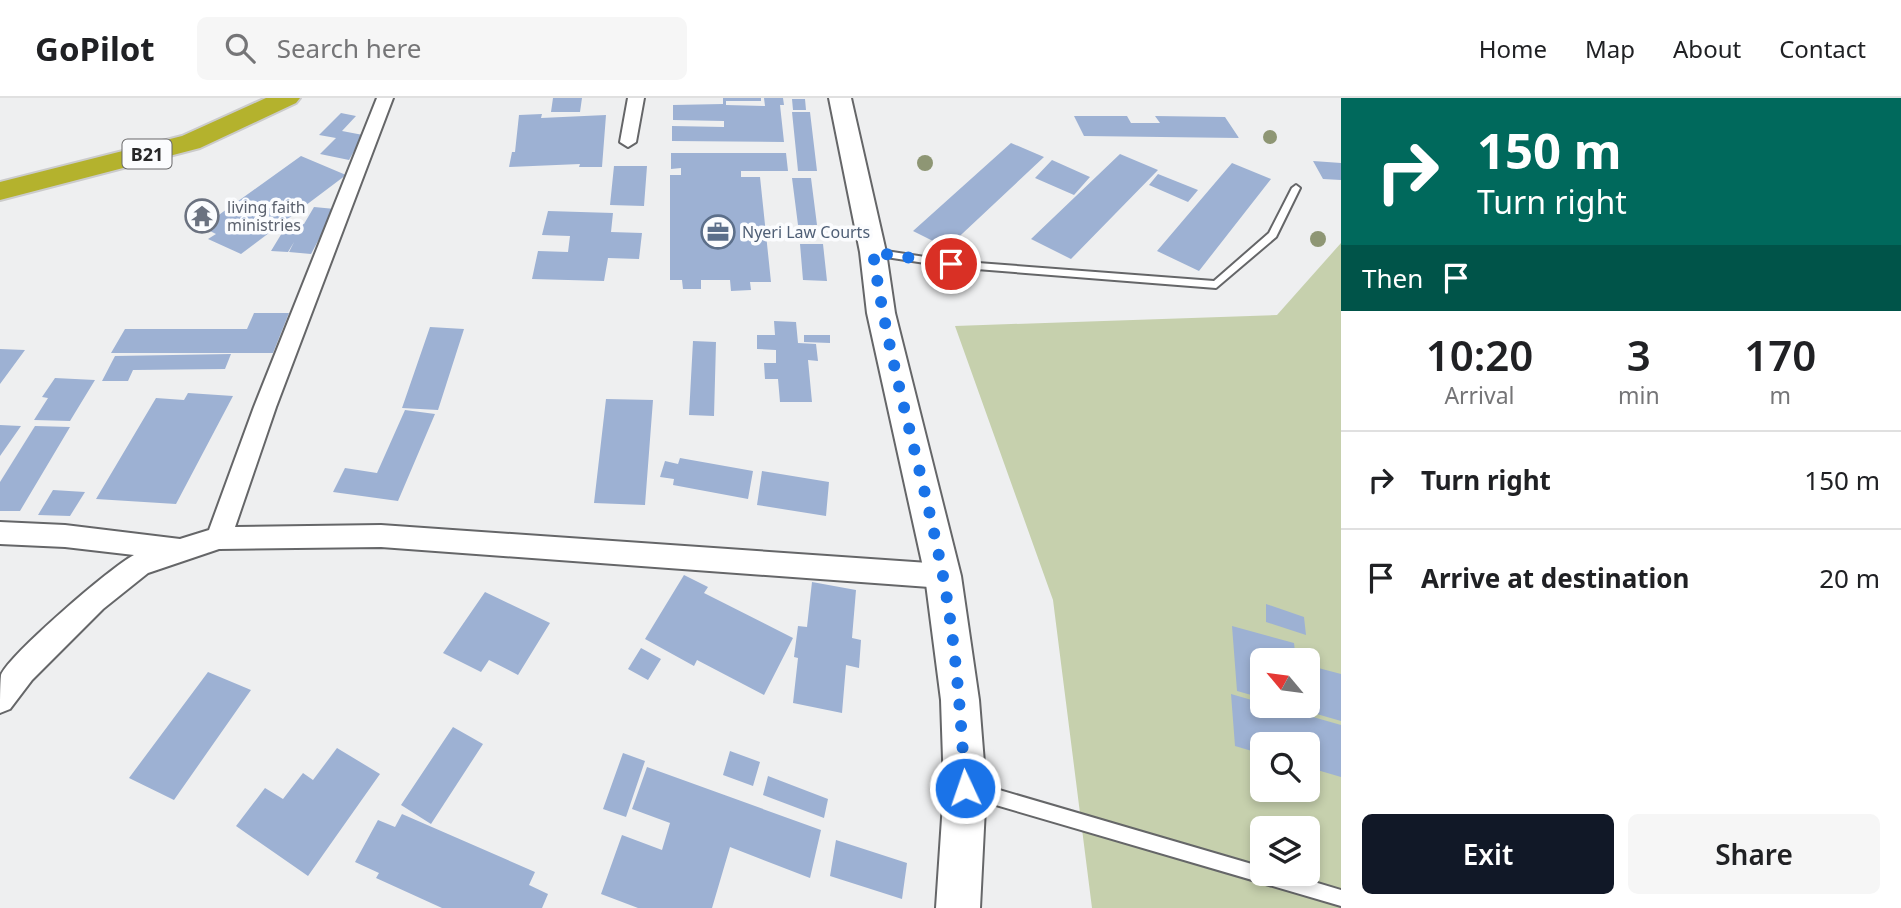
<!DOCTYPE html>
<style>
body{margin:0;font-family:"Noto Sans",sans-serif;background:#f6f6f6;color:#202124;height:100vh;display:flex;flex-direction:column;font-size:26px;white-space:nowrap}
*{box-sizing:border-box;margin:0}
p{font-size:23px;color:#757577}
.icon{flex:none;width:38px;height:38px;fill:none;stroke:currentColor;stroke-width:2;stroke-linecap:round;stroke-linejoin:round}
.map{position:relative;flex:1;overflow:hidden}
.panel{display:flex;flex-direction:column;background:#fff;width:560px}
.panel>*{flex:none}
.guide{background:#00695c;color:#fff;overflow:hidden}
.needle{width:46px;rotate:299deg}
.fabs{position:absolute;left:1250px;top:550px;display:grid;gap:14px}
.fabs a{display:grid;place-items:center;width:70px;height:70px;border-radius:10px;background:#fff;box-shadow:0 4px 10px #0003;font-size:35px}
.pin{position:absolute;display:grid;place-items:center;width:60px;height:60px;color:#fff;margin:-30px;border:4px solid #fff;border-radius:50%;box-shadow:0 2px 7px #0007}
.me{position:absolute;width:77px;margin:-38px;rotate:357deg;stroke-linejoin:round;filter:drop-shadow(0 0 5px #0008)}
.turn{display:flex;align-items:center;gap:24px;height:147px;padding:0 21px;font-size:32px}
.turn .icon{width:91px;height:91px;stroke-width:2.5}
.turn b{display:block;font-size:49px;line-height:60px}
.then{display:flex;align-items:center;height:66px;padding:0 21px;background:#0003;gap:14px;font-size:26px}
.eta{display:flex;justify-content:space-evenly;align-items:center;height:119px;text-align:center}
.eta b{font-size:42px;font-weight:600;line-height:49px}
.primary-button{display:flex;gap:14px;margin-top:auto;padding:14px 21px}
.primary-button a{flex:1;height:80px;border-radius:10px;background:#111827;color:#fff;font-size:28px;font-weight:600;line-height:80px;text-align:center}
.primary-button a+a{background:#f6f6f6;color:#202124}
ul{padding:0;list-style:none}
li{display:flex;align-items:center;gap:21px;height:98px;padding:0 21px;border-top:2px solid #e0e0e0}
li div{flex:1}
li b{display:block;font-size:26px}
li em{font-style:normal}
header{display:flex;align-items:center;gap:42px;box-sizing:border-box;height:98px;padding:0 35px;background:#fff;border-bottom:2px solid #e0e0e0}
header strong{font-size:33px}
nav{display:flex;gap:38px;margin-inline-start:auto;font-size:24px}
.search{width:490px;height:63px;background:#f6f6f6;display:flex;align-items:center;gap:18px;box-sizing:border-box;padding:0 24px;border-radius:10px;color:#757577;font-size:26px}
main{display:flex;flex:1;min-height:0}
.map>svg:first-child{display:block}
.green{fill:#c6d0ad;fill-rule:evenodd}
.building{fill:#9db1d3}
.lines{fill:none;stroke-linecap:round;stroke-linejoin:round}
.lane-casing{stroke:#656668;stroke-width:4}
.street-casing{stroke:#656668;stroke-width:4}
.secondary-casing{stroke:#656668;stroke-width:4}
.highway-casing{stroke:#cbcbcb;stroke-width:4}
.lane{fill:#fff;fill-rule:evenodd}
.street{fill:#fff;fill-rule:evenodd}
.secondary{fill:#fff;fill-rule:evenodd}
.highway{fill:#b4b22d;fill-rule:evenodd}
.tree{fill:#8e9674}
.route{stroke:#1a73e8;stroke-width:12;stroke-dasharray:0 21.6}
.labels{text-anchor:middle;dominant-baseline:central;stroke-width:7;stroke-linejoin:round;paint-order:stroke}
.far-worship-label{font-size:16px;fill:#5b616d;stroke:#fbfcfe;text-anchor:start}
.far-service-label{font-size:16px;fill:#4e5e75;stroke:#fbfcfe;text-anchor:start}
.shield{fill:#fbfcfe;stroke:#676768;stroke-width:2}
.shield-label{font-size:18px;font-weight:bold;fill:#272728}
</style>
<header>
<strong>GoPilot</strong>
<div class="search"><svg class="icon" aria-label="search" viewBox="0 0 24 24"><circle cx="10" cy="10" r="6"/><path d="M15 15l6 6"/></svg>Search here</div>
<nav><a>Home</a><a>Map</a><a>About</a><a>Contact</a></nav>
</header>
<main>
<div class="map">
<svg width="1341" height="810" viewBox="0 0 1341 810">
<rect width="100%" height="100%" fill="#eeeff0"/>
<path class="green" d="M 1341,145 L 1341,810 L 1092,810 L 1053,502 L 955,228 L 1277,217 ZM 1262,562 L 1307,562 L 1307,607 L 1262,607 ZM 1262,646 L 1307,646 L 1307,691 L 1262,691 ZM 1262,730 L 1307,730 L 1307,775 L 1262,775 Z"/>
<path class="building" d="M 553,0 L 582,0 L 580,14 L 551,14 Z
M 723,0 L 761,0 L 761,3 L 726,3 L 726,7 L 765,8 L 764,0 L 783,0 L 784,7 L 780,7 L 784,44 L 672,43 L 672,28 L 724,29 L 724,23 L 673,22 L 673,7 L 723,6 Z
M 792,1 L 805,1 L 806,12 L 793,12 Z
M 792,14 L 810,14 L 817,73 L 798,73 Z
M 341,15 L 356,18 L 342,33 L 363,37 L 349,62 L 320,56 L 336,40 L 319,37 Z
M 542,16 L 541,20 L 606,17 L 602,69 L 579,69 L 580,66 L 509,69 L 512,54 L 515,54 L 519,17 Z
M 1074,18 L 1127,18 L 1131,25 L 1160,25 L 1155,18 L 1225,19 L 1239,40 L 1084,38 Z
M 1011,45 L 1044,59 L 947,150 L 913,133 Z
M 671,55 L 786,55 L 788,73 L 741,73 L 741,79 L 760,79 L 771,184 L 750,184 L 751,192 L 731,193 L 730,182 L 701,182 L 701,191 L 683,191 L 682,182 L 670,182 L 670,77 L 681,77 L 681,70 L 671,71 Z
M 1120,56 L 1158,72 L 1071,161 L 1031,141 Z
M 301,58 L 346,77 L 241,156 L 208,141 L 216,136 L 202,129 Z
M 1052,62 L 1090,79 L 1074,97 L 1035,80 Z
M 1313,63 L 1341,65 L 1341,82 L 1323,81 Z
M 1232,65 L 1271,81 L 1199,173 L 1157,153 Z
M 614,68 L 647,68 L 644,108 L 610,107 Z
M 1158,76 L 1198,92 L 1188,104 L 1149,87 Z
M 792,80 L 811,80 L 817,127 L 798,127 Z
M 314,109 L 335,111 L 311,156 L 289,154 L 294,144 L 288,154 L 271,153 L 288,125 L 304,126 Z
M 548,113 L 613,115 L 611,134 L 642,135 L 639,161 L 608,160 L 604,183 L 532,181 L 538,153 L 568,154 L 570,138 L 542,137 Z
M 800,146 L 823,146 L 827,183 L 803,182 Z
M 254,215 L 289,215 L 273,255 L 111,255 L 125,231 L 247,231 Z
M 774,223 L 796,224 L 798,245 L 816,246 L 818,263 L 808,262 L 812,304 L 780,304 L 778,281 L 765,281 L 764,265 L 776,265 L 776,252 L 757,251 L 757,237 L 775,237 Z
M 430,229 L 464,231 L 438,312 L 402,310 Z
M 804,237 L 830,237 L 830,245 L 804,244 Z
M 693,243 L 716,244 L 714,318 L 689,317 Z
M 0,251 L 25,252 L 0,286 Z
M 231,256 L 225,271 L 133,272 L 128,283 L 102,283 L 115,258 Z
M 55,280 L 95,282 L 70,323 L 34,322 L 48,300 L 42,299 Z
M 188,295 L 233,298 L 176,406 L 96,401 L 156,300 L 184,302 Z
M 606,301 L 653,302 L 645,407 L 594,405 Z
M 405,312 L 435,316 L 398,403 L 333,394 L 345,370 L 377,375 Z
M 0,327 L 21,328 L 0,358 Z
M 35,328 L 70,329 L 20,413 L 0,413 L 0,384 Z
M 680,360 L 753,373 L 748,401 L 673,387 L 674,381 L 660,379 L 665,363 L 678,366 Z
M 762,373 L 829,384 L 826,418 L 757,407 Z
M 53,392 L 85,394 L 70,418 L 38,417 Z
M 684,477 L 708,489 L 704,495 L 793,540 L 764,597 L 697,562 L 694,568 L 645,541 Z
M 812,484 L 856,492 L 852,540 L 861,542 L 859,570 L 846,567 L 842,615 L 793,605 L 798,560 L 794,559 L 798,528 L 807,529 Z
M 485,494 L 550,525 L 518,577 L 489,562 L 481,574 L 443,555 Z
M 1266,506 L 1304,519 L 1306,537 L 1266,524 Z
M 1232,528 L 1294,545 L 1296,562 L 1262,562 L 1262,600 L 1237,593 Z
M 641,550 L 661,561 L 648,582 L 628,571 Z
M 1307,567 L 1341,576 L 1341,623 L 1289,608 L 1307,607 Z
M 208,574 L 251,592 L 174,702 L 129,680 Z
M 1231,596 L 1262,605 L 1262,607 L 1271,607 L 1341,627 L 1341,679 L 1307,669 L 1307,646 L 1262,646 L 1262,656 L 1235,648 Z
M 453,629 L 483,646 L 431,726 L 401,707 Z
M 337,650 L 380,676 L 308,778 L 236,728 L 265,690 L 283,701 L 303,675 L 313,682 Z
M 730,653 L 760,664 L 753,688 L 723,677 Z
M 623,655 L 645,663 L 626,719 L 603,711 Z
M 647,669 L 821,732 L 810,780 L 730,749 L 712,810 L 638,810 L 601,796 L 622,737 L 662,752 L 670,725 L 632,711 Z
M 768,678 L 828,701 L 824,720 L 763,697 Z
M 402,716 L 535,774 L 529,787 L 548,796 L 542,810 L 442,810 L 376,780 L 379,775 L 355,764 L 378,722 L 395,729 Z
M 836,742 L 907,765 L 902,801 L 830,778 Z"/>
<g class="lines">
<defs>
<path id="lane" d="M 1296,87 L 1300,90 L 1276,139 L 1216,190 L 951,169 L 873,157 L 868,154 L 873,151 L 951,163 L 1214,183 L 1269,135 L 1292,90 Z
M 972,684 L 1262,769 L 1262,775 L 1284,775 L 1341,792 L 1341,808 L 972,700 L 967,697 L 964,692 L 967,687 Z"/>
<path id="street" d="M 377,0 L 393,0 L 276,309 L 235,429 L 381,427 L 943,466 L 952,470 L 956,478 L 952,486 L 943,490 L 381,449 L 219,451 L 148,475 L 103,511 L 32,582 L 10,611 L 0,615 C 0,605 0,587 1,577 C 9,557 112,468 134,457 L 65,449 L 0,446 L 0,424 L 65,427 L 180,441 L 209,432 L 254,309 Z
M 628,0 L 644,0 L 636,44 L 628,49 L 620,44 Z"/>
<path id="secondary" d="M 829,0 L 851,0 L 886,154 L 895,215 L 961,478 L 979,602 L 986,690 L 980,810 L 936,810 L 944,690 L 941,602 L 925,478 L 867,215 L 860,154 Z"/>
<path id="highway" d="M 266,0 L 300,0 L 296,5 L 200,50 L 0,102 L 0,84 L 182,38 Z"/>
</defs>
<use href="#lane" class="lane-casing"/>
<use href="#street" class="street-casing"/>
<use href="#secondary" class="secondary-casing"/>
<use href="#highway" class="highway-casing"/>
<use href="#lane" class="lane"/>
<use href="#street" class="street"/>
<use href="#secondary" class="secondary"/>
<use href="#highway" class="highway"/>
</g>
<g class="tree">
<circle cx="1270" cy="39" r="7"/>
<circle cx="925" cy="65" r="8"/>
<circle cx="1318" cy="141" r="8"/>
</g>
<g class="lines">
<path class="route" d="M 951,166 L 873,154 C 888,264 922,369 943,478 C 956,548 961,619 965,690"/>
</g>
<defs>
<symbol id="temple-ring" viewBox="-11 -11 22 22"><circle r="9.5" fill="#fbfcfe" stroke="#6b7280" stroke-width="1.5"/><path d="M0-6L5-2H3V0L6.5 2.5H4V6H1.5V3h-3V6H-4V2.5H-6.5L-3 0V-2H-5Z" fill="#6b7280"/></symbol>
<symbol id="office-ring" viewBox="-11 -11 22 22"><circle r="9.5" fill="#fbfcfe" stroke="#5c6f8a" stroke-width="1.5"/><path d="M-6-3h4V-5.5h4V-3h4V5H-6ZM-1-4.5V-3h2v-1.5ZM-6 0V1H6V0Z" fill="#5c6f8a"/></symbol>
</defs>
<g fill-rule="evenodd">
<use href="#temple-ring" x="183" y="99" width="38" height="38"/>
<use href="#office-ring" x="699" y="115" width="38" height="38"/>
</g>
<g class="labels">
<g class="far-worship-label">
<text x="227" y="109">living faith<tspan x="227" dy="18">ministries</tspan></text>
</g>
<g class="far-service-label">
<text x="742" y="134">Nyeri Law Courts</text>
</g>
<rect class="shield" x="122.5" y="41.5" width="49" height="29" rx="5"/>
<g class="shield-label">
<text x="147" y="56">B21</text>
</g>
</g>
</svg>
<div class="fabs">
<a><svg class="needle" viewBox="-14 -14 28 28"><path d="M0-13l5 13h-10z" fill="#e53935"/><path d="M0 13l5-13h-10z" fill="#757577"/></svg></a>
<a><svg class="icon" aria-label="search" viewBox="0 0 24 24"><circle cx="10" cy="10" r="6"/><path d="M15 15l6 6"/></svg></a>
<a><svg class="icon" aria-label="layers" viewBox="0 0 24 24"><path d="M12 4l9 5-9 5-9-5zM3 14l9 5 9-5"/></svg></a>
</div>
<div class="pin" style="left:951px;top:166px;background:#d93025"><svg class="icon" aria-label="arrive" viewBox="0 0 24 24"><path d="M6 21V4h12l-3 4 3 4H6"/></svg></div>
<svg class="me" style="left:965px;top:690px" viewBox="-20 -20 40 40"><circle r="17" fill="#1a73e8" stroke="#fff" stroke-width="3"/><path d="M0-11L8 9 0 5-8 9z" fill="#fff"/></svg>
</div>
<section class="panel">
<div class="guide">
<div class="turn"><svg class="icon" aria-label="right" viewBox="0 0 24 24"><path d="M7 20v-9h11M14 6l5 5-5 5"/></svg><div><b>150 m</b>Turn right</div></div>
<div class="then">Then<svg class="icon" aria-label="arrive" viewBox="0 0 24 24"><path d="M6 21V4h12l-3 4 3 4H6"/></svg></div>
</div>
<div class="eta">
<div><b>10:20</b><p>Arrival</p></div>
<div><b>3</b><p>min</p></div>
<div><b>170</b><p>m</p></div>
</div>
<ul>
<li><svg class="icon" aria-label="right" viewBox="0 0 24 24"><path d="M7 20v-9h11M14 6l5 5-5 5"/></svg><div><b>Turn right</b></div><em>150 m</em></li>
<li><svg class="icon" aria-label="arrive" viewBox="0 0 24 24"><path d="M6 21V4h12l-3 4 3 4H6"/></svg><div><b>Arrive at destination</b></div><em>20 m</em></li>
</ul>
<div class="primary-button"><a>Exit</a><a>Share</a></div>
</section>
</main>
